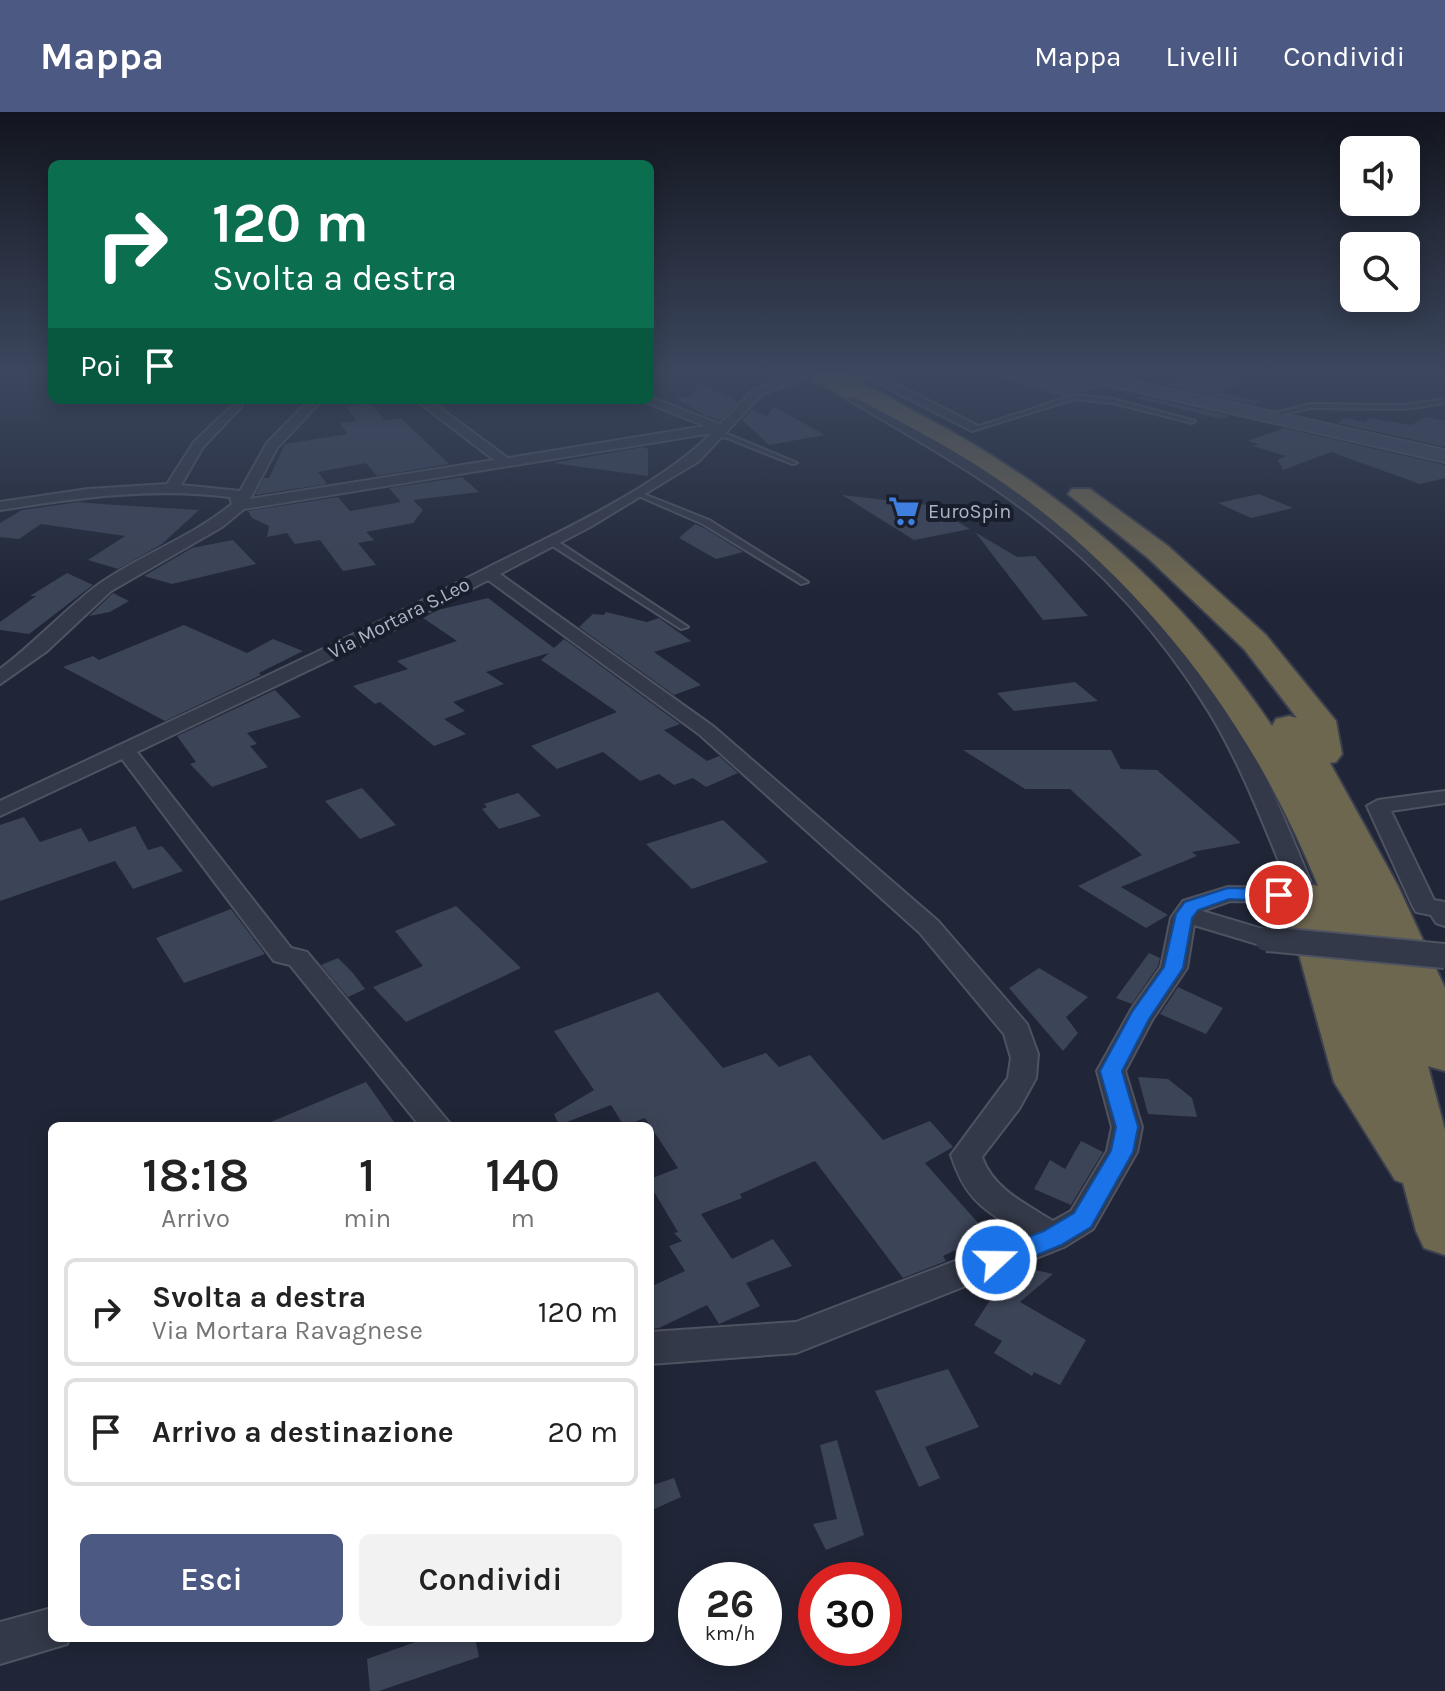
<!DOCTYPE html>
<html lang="it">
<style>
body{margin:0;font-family:Karla,sans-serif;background:#f2f2f2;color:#222;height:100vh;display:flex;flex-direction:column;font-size:30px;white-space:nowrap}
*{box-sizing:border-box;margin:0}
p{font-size:26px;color:#767676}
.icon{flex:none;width:44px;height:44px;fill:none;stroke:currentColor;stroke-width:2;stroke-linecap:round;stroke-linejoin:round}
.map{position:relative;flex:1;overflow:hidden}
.details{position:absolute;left:48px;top:1010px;width:606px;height:520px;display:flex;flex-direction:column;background:#fff;border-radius:12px;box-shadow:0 4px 20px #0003}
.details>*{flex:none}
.guide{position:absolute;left:48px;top:48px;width:606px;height:244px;border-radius:12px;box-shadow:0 4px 20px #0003;background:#0b6e4f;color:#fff;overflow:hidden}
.tools{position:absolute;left:1340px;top:24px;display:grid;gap:16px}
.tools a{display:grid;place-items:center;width:80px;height:80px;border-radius:12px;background:#fff;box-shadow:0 4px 20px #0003;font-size:40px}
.speed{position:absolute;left:678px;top:1450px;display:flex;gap:16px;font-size:40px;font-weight:700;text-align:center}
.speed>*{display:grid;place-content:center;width:104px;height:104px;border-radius:50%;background:#fff;box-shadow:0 4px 20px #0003;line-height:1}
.speed small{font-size:20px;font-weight:400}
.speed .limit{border:12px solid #d22;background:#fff;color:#111}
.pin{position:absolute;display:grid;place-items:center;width:68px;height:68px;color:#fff;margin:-34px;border:4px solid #fff;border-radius:50%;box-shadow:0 2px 8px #0007}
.me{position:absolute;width:88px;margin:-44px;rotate:69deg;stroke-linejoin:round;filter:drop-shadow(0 0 6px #0008)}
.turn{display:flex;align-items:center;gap:28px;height:168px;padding:0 32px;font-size:36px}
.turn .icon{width:104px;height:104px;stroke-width:2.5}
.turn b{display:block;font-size:56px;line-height:68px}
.then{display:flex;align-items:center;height:76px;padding:0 32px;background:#0003;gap:16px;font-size:30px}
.eta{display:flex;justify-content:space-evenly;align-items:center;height:136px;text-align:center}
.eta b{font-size:48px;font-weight:600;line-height:56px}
.primary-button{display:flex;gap:16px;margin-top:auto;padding:16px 32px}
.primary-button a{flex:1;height:92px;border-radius:12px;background:#4c5982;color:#fff;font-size:32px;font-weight:600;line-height:92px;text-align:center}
.primary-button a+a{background:#f2f2f2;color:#222}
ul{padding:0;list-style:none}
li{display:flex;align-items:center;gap:24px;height:108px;margin:0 16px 12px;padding:0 16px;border:4px solid #e0e0e0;border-radius:12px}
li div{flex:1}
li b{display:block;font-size:30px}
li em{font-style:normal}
header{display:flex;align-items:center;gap:48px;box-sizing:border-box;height:112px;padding:0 40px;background:#4c5982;color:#fff}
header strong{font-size:38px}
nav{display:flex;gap:44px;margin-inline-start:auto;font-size:28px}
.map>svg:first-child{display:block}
.building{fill:#3c4457}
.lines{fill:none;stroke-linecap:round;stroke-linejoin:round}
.lane-casing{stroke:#4e5362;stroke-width:4}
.street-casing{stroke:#4e5362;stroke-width:4}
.secondary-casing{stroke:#4e5362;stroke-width:4}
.highway-casing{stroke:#3b404f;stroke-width:4}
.lane{fill:#333948;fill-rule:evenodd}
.street{fill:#333948;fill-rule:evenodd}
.secondary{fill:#41475b;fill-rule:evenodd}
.highway{fill:#6e6750;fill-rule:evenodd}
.street-bridge-casing{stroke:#4e5362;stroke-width:28;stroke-linecap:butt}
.highway-bridge-casing{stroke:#3b404f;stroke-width:24;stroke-linecap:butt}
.street-bridge{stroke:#333948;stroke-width:24}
.highway-bridge{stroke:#6e6750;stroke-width:22}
.route{fill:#1a73e8;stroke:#114b97;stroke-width:2}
.labels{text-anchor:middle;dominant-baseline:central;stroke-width:8;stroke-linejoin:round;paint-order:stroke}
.far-poi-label{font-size:20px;fill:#adb3c4;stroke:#191e2c;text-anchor:start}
.far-street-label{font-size:20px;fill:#adb3c4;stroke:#191e2c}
</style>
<header>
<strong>Mappa</strong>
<nav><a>Mappa</a><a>Livelli</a><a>Condividi</a></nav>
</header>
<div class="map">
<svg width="1445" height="1579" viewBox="0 0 1445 1579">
<rect width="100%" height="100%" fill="#202637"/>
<path class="building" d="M 1003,261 L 1066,261 L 1076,269 L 1102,275 L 1062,284 L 1002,267 Z
M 1199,261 L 1246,269 L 1220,280 L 1261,289 L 1254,293 L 1165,273 Z
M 700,270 L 738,290 L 720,308 L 702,302 L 676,286 L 691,284 Z
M 1140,284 L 1229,304 L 1222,307 L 1135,286 Z
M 370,291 L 385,308 L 401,306 L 449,352 L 377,364 L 366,351 L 318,360 L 327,372 L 255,383 L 264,366 L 269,366 L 285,332 L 347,322 L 340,311 L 357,309 L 346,295 Z
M 774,295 L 825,323 L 769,333 L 742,308 L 752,297 L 766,305 Z
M 1426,305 L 1445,309 L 1445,335 L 1337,311 L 1345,306 L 1364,310 L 1371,306 L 1411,313 Z
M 1284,316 L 1445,353 L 1445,366 L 1420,372 L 1331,340 L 1283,358 L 1278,348 L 1286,344 L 1253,334 L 1259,332 L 1248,329 Z
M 643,335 L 648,337 L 648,364 L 553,351 Z
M 462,365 L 479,380 L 413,388 L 423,398 L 413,411 L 366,420 L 374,428 L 358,431 L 376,453 L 343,459 L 320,428 L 295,432 L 287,421 L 267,425 L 269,414 L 252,406 L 248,399 L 338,385 L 350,399 L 401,390 L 389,376 Z
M 1259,382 L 1293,396 L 1251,406 L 1218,391 Z
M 842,383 L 929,393 L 970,417 L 914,428 Z
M 79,390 L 101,392 L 199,398 L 162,432 L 118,457 L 88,448 L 125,424 L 41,412 L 19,427 L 0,425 L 0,411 L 22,398 Z
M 695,412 L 706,417 L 743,440 L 716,447 L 679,426 Z
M 975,420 L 1017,445 L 1035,444 L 1088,504 L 1043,508 Z
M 233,428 L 256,452 L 172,472 L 144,464 L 192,436 Z
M 67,461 L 93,473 L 29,522 L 0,518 L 0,510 L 36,484 L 30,484 Z
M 113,481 L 129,489 L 110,500 L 89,504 Z
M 488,486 L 554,536 L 564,527 L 680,612 L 664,618 L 707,649 L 719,644 L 738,661 L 706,675 L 693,666 L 674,673 L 659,662 L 640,669 L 603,640 L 557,657 L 531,634 L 617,600 L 541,548 L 549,541 L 486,560 L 504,572 L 453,590 L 465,599 L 444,607 L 466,622 L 434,634 L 380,590 L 375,592 L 353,574 L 408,557 L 397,549 L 457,529 L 423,506 L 438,498 Z
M 606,500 L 647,510 L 659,506 L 691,529 L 654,540 L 701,573 L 674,583 L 579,515 L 593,502 L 604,503 Z
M 184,513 L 247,541 L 273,527 L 303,539 L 259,561 L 261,563 L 165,609 L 63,555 L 93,544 L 99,548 Z
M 1075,570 L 1098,589 L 1014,599 L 997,581 Z
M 275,578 L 301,605 L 247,621 L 257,632 L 250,634 L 268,655 L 212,675 L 190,652 L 196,650 L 177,624 Z
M 963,638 L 1111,638 L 1121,657 L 1157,658 L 1241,731 L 1192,740 L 1197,744 L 1121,775 L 1168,803 L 1146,816 L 1078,774 L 1142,743 L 1070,677 L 1025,677 Z
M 362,676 L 396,713 L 360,727 L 325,689 Z
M 518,681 L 541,704 L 499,717 L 482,697 L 487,695 L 484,692 Z
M 24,705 L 40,730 L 81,716 L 89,730 L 135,714 L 148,738 L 162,734 L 183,759 L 133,777 L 115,749 L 0,789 L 0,713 Z
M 723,708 L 768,750 L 692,777 L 646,732 Z
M 456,794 L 521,856 L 406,910 L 373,875 L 423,854 L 395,819 Z
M 231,797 L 265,842 L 184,871 L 156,826 Z
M 1149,841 L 1160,846 L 1158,854 L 1132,892 L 1116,886 Z
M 338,846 L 353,861 L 365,877 L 348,885 L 321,853 Z
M 1039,856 L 1088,885 L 1066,905 L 1078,921 L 1063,939 L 1009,876 Z
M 1178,875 L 1223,896 L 1206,922 L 1160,902 Z
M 658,880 L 723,956 L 766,941 L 779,955 L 810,943 L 883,1028 L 930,1009 L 953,1035 L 925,1051 L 987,1121 L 1003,1113 L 1017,1122 L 994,1131 L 988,1123 L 943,1144 L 946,1149 L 903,1166 L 815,1049 L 740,1082 L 742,1086 L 701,1102 L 732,1147 L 773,1127 L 792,1154 L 746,1171 L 760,1194 L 719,1212 L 707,1193 L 659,1216 L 650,1217 L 650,1175 L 685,1159 L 669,1134 L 682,1129 L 674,1121 L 678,1120 L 650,1073 L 650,1067 L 678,1056 L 645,1006 L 624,1014 L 611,993 L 559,1013 L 554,1002 L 594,978 L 554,919 Z
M 1138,965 L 1168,967 L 1192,986 L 1197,1005 L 1148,1002 Z
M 366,970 L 397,1014 L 266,1014 L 266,1012 Z
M 1081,1029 L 1103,1040 L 1071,1093 L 1034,1077 L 1050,1048 L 1065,1057 Z
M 1022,1155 L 1053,1162 L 1020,1190 L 1086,1228 L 1060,1273 L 1034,1260 L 1032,1264 L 994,1241 L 1002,1229 L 974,1213 L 1008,1160 Z
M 948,1257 L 979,1315 L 925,1335 L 940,1366 L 919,1375 L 875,1279 Z
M 837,1328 L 864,1423 L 826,1438 L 813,1412 L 837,1407 L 820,1333 Z
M 674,1366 L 681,1385 L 650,1399 L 650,1374 Z
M 427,1526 L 475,1526 L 479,1545 L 379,1579 L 370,1579 L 367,1547 Z"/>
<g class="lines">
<defs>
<path id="lane" d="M 1075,283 L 1113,287 L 1195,309 L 1192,311 L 1113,291 L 1075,287 L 978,317 L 973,316 Z
M 1445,287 L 1445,291 L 1405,297 L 1310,296 L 1267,306 L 1264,304 L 1310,292 L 1405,293 Z
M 714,322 L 730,323 L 797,351 L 792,352 L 727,326 L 714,324 Z
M 636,379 L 709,408 L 808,470 L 801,472 L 703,412 L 634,382 L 634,380 Z
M 548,427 L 554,427 L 688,515 L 681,517 L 548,431 Z"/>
<path id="street" d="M 806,261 L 818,262 L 762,282 L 699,349 L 590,415 L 500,462 L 714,615 L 938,809 L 1027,912 L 1038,942 L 1036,966 L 1019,997 L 982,1045 C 993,1077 1026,1092 1053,1109 L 1071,1099 L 1107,1039 L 1112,1015 L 1097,959 L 1131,898 L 1161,855 L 1171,806 L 1183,789 L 1228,775 L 1290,776 C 1265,717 1243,656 1209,600 C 1163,525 1102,457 1031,403 C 966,353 891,314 821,271 L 821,267 L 829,267 C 900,309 975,348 1042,397 C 1131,464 1210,555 1261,656 C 1281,697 1298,741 1317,784 L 1313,789 L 1305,791 L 1230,789 L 1202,799 L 1276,821 L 1279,827 L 1276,833 L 1267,835 L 1194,813 L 1187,856 L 1152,908 L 1125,959 L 1142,1015 L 1137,1040 L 1093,1117 L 1064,1135 L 796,1241 L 650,1252 L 650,1220 L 796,1210 L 1023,1123 C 985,1097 966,1090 951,1043 L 1008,966 L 1011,946 L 1004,922 L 920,821 L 700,623 L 488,468 L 393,518 L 137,640 L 291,836 L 307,840 L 452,1014 L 420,1014 L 290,853 L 274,849 L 122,647 L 0,704 L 0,689 C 162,613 324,539 483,458 C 554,422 656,377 712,321 L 244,397 L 222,415 L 111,479 L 47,539 L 0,572 L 0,557 C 35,531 65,497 99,472 C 142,442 192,425 232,392 L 230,385 C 152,375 77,386 0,398 L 0,390 L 88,377 L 167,372 L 194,330 L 236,290 L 242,294 L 203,335 L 181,373 L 240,379 L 267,331 L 309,288 L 322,288 L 277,336 L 250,387 L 494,348 L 416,288 L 429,288 L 508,346 L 705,314 L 645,290 L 643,288 L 650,288 L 650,285 L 720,312 L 754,278 Z
M 855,261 L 877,262 L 982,316 L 972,319 L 870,267 L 855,264 Z
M 1445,679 L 1445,691 L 1391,699 L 1434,788 L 1445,790 L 1445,814 L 1436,811 L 1431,803 L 1416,800 L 1413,795 L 1367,694 L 1378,688 Z
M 52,1496 L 52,1526 L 69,1526 L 67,1532 L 0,1552 L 0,1510 Z"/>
<path id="secondary" d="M 806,261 L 821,261 L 834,265 L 865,261 L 866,266 C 851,278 829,276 812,269 Z
M 1069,261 L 1096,261 L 1445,338 L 1445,350 L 1077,266 Z"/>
<path id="highway" d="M 850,269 C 878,276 906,296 932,309 C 1069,382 1185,485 1272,614 L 1276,607 L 1289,604 L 1297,606 L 1244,537 L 1148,446 L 1068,382 L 1072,377 L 1090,377 L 1168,434 L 1266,523 L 1336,609 L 1342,642 L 1336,650 L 1330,651 L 1398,774 L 1445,876 L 1445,959 L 1428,954 L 1445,1018 L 1445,1143 L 1424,1136 L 1416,1119 L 1403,1071 L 1395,1068 L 1334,970 L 1283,784 L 1290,775 L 1305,771 L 1318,774 C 1255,616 1146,471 1006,373 C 955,337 898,309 843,279 L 840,275 Z"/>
</defs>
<use href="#lane" class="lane-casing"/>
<use href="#street" class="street-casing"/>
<use href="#secondary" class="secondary-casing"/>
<use href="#highway" class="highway-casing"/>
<use href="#lane" class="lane"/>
<use href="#street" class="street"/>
<use href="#secondary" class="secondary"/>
<use href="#highway" class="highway"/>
<defs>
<path id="street-bridge" d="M 1267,827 L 1445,844"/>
<path id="highway-bridge" d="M 823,261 L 850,275"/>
</defs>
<use href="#street-bridge" class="street-bridge-casing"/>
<use href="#highway-bridge" class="highway-bridge-casing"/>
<use href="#street-bridge" class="street-bridge"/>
<use href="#highway-bridge" class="highway-bridge"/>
</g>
<linearGradient id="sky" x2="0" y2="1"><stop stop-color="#12151e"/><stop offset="0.54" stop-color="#3c475e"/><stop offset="1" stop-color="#3c475e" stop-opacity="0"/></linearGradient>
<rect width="1445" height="482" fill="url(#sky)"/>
<path class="route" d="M 1228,776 L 1279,778 L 1288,783 L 1279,789 L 1229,787 L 1198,798 L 1192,806 L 1183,856 L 1149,907 L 1122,959 L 1138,1015 L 1133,1040 L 1091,1115 L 1061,1133 L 1005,1156 L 996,1159 L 987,1156 L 983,1148 L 987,1141 L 1044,1119 L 1074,1101 L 1111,1039 L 1116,1015 L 1100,959 L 1132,900 L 1164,855 L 1176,802 L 1185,790 Z"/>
<defs>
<symbol id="supermarket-bare" viewBox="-9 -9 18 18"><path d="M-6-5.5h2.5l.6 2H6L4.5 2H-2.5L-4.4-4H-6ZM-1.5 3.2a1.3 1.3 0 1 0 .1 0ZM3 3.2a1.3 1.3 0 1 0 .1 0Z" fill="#3f7fe0" stroke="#191e2c" stroke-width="2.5" paint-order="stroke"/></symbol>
</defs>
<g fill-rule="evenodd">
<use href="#supermarket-bare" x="882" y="377" width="44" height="44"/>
</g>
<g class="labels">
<g class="far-poi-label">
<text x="928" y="399">EuroSpin</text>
</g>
<g class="far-street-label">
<text transform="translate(399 506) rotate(-27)">Via Mortara S.Leo</text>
</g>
</g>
</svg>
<div class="tools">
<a><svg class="icon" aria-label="sound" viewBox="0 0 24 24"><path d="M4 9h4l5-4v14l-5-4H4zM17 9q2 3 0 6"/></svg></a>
<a><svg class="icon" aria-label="search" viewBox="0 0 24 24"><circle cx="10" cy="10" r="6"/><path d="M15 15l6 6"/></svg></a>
</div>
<div class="speed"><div>26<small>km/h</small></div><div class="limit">30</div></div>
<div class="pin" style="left:1279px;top:783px;background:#d93025"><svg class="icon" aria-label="arrive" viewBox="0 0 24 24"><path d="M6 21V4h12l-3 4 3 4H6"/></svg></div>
<svg class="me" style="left:996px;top:1148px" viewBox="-20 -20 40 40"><circle r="17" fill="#1a73e8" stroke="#fff" stroke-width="3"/><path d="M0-11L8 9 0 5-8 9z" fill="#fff"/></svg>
<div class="guide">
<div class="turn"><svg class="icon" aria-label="right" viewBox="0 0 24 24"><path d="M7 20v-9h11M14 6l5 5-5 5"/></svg><div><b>120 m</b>Svolta a destra</div></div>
<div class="then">Poi<svg class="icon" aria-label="arrive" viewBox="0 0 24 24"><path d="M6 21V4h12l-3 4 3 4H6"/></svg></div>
</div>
<section class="details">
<div class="eta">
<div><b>18:18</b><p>Arrivo</p></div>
<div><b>1</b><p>min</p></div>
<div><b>140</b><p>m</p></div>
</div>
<ul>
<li><svg class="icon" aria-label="right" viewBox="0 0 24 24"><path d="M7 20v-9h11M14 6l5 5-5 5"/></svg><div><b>Svolta a destra</b><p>Via Mortara Ravagnese</p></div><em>120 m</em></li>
<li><svg class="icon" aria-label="arrive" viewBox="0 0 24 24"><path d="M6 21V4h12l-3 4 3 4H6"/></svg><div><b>Arrivo a destinazione</b></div><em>20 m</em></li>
</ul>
<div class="primary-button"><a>Esci</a><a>Condividi</a></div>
</section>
</div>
